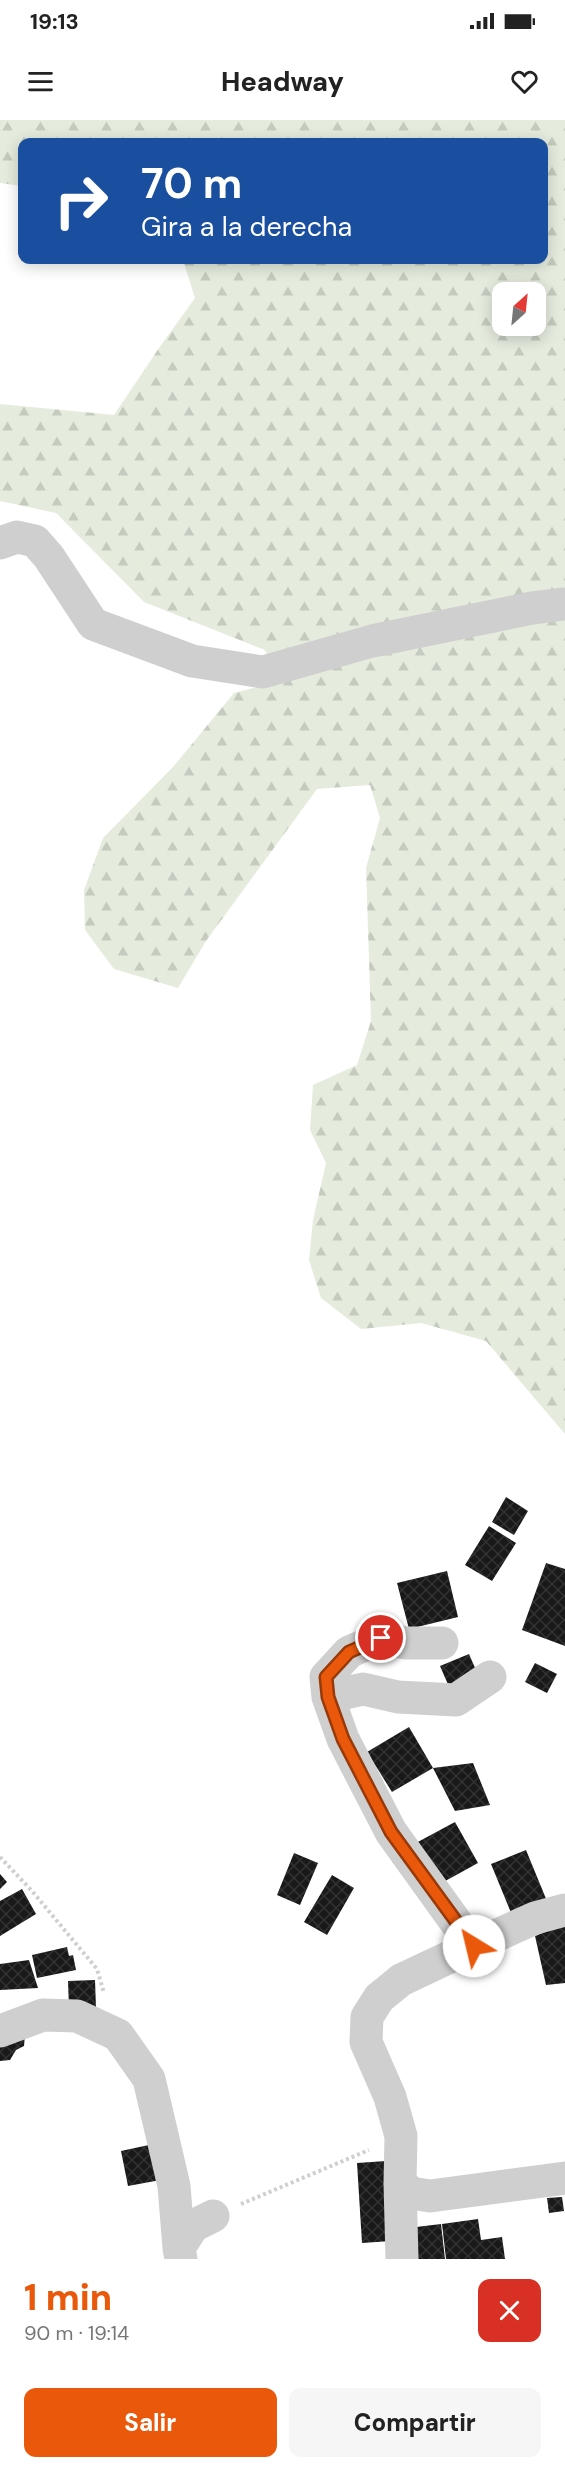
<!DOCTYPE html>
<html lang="es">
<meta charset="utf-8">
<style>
body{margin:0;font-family:"DM Sans",sans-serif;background:#f6f6f6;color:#222;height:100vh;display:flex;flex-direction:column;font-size:22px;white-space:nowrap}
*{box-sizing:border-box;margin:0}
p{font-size:20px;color:#767676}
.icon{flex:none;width:33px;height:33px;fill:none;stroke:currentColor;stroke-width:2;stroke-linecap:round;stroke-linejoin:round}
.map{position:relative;height:2139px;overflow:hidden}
.drawer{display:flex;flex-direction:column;background:#fff;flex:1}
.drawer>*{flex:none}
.top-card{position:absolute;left:18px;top:18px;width:530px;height:126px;border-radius:12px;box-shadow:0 3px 15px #0003;background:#1a4fa0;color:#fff;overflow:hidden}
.needle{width:39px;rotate:27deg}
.tools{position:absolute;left:492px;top:162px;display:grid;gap:12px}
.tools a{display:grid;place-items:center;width:54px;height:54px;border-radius:12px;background:#fff;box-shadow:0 3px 15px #0003;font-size:30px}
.pin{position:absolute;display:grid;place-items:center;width:51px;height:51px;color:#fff;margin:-26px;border:3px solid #fff;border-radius:50%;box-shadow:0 2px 6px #0007}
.me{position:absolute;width:66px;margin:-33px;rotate:324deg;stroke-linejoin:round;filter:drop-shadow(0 0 4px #0008)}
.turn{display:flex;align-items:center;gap:21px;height:126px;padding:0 24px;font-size:27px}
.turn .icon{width:78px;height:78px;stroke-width:2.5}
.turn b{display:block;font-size:42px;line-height:51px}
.round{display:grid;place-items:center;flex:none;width:63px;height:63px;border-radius:12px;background:#f6f6f6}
.summary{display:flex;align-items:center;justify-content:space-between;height:102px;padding:0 24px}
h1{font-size:36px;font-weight:800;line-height:45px;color:#ea580c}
.button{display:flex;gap:12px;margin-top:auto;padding:12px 24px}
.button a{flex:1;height:69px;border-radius:12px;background:#ea580c;color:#fff;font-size:24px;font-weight:800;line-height:69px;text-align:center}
.button a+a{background:#f6f6f6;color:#222}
.status{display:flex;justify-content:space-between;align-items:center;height:42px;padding:0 30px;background:#fff;direction:ltr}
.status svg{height:16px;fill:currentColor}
header{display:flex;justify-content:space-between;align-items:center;height:78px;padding:0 24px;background:#fff;font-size:27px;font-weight:800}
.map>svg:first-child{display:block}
.forest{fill:url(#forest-firs);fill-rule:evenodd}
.building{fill:url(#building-cross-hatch)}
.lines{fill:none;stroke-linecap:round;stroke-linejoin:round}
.path{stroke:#cfcfcf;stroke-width:4;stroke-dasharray:3 3;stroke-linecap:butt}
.minor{stroke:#cfcfcf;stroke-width:33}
.route-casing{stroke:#983908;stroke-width:15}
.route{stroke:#ea580c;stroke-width:10}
</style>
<div class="status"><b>19:13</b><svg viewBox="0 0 49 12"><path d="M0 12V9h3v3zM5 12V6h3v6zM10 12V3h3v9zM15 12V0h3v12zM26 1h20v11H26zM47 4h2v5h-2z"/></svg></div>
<header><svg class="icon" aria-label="menu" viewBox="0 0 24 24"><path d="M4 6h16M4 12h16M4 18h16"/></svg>Headway<svg class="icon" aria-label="heart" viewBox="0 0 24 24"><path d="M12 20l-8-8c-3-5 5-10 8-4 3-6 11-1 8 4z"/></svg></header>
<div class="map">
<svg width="565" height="2139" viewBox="0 0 565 2139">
<defs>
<pattern id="forest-firs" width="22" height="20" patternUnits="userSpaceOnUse" patternTransform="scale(1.5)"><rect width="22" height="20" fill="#e5ecde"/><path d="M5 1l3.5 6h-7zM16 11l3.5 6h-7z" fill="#c5cbbf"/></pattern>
<pattern id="building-cross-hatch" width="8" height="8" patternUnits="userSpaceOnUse" patternTransform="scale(1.5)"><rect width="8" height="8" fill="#191919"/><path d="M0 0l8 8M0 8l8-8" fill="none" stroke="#323232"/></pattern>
</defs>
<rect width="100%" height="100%" fill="#fff"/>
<path class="forest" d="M 0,0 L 565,0 L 565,1314 L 486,1221 L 421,1203 L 361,1209 L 321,1178 L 309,1140 L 313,1100 L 326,1043 L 310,1010 L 313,965 L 357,945 L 371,901 L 366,748 L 380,698 L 370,665 L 317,669 L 206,821 L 178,868 L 114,849 L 85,810 L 84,770 L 103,718 L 173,647 L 234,573 L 280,561 L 265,530 L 144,482 L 56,393 L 0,381 L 0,284 L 114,295 L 159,228 L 195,178 L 183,140 L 543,140 L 543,22 L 22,22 L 22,66 L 0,63 ZM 502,172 L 536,172 L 536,206 L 502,206 Z"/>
<path class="building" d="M 506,1377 L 528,1391 L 514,1415 L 492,1402 Z
M 489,1406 L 516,1423 L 492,1461 L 465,1445 Z
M 546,1443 L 565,1449 L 565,1526 L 522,1510 Z
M 447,1451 L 458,1497 L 409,1509 L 397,1463 Z
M 469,1534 L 479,1557 L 450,1569 L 440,1546 Z
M 535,1543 L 557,1554 L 547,1573 L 525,1562 Z
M 409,1607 L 433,1648 L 392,1672 L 367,1632 Z
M 473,1643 L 490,1685 L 455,1691 L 433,1648 Z
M 455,1702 L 478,1743 L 438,1765 L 414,1724 Z
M 526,1730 L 549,1786 L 514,1800 L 491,1744 Z
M 294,1733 L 318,1743 L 300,1785 L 277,1775 Z
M 0,1754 L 7,1762 L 0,1769 Z
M 332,1755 L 354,1768 L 327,1815 L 304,1802 Z
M 22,1769 L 36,1794 L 0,1816 L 0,1781 Z
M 565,1804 L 565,1863 L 546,1865 L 535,1816 Z
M 67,1827 L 69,1836 L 73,1835 L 76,1850 L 37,1858 L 32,1835 Z
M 29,1840 L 38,1868 L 0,1870 L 0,1844 Z
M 95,1860 L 96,1888 L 69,1889 L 68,1861 Z
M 25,1915 L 24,1926 L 16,1930 L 10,1940 L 0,1941 L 0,1921 Z
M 158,2023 L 166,2059 L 128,2066 L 121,2031 Z
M 386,2041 L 391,2121 L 362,2123 L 357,2043 Z
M 562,2077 L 564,2091 L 549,2093 L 547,2078 Z
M 478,2099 L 481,2120 L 502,2117 L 505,2139 L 446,2139 L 442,2104 Z
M 441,2104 L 445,2139 L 412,2139 L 408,2108 Z"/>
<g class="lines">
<path class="path" d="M 0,1737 L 32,1771 L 97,1849 L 104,1873
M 241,2084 L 369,2030"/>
<path class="minor" d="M 0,423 L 17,417 L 35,421 L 49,437 L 93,504 L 192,541 L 263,552 L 372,521 L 532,488 L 565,484
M 442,1523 L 406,1523 L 381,1518 L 349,1532 L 326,1557 L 328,1577 L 343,1619 L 391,1712 L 473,1826
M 328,1577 L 363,1569 L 398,1577 L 456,1580 L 490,1557
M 565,1790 L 535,1798 L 473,1826 L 401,1860 L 379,1878 L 367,1897 L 366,1922 L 390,1977 L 401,2016 L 400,2063 L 411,2073 L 430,2076 L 565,2058
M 0,1911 L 43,1895 L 77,1896 L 118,1915 L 149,1959 L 174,2066 L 179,2128
M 400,2063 L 402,2139
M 181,2139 L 179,2128 L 193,2106 L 213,2096"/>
</g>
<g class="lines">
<defs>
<path id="route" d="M 381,1518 L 349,1532 L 326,1557 L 328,1577 L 343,1619 L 391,1712 L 474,1826"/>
</defs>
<use href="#route" class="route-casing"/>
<use href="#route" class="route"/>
</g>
</svg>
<div class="tools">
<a><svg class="needle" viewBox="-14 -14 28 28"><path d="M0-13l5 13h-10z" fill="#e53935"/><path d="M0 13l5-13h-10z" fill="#767676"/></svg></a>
</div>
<div class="pin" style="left:381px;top:1518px;background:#d93025"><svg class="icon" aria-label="arrive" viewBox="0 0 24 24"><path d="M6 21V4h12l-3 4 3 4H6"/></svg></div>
<svg class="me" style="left:474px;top:1826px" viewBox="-20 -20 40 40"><circle r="19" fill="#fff"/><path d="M0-13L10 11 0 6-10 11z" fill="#ea580c"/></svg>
<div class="top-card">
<div class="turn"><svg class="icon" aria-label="right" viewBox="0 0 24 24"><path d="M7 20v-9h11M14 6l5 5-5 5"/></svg><div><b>70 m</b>Gira a la derecha</div></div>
</div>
</div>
<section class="drawer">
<div class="summary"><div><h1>1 min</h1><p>90 m · 19:14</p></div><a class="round" style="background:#d93025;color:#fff"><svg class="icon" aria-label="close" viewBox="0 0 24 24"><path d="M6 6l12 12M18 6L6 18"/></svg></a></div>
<div class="button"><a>Salir</a><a>Compartir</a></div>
</section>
